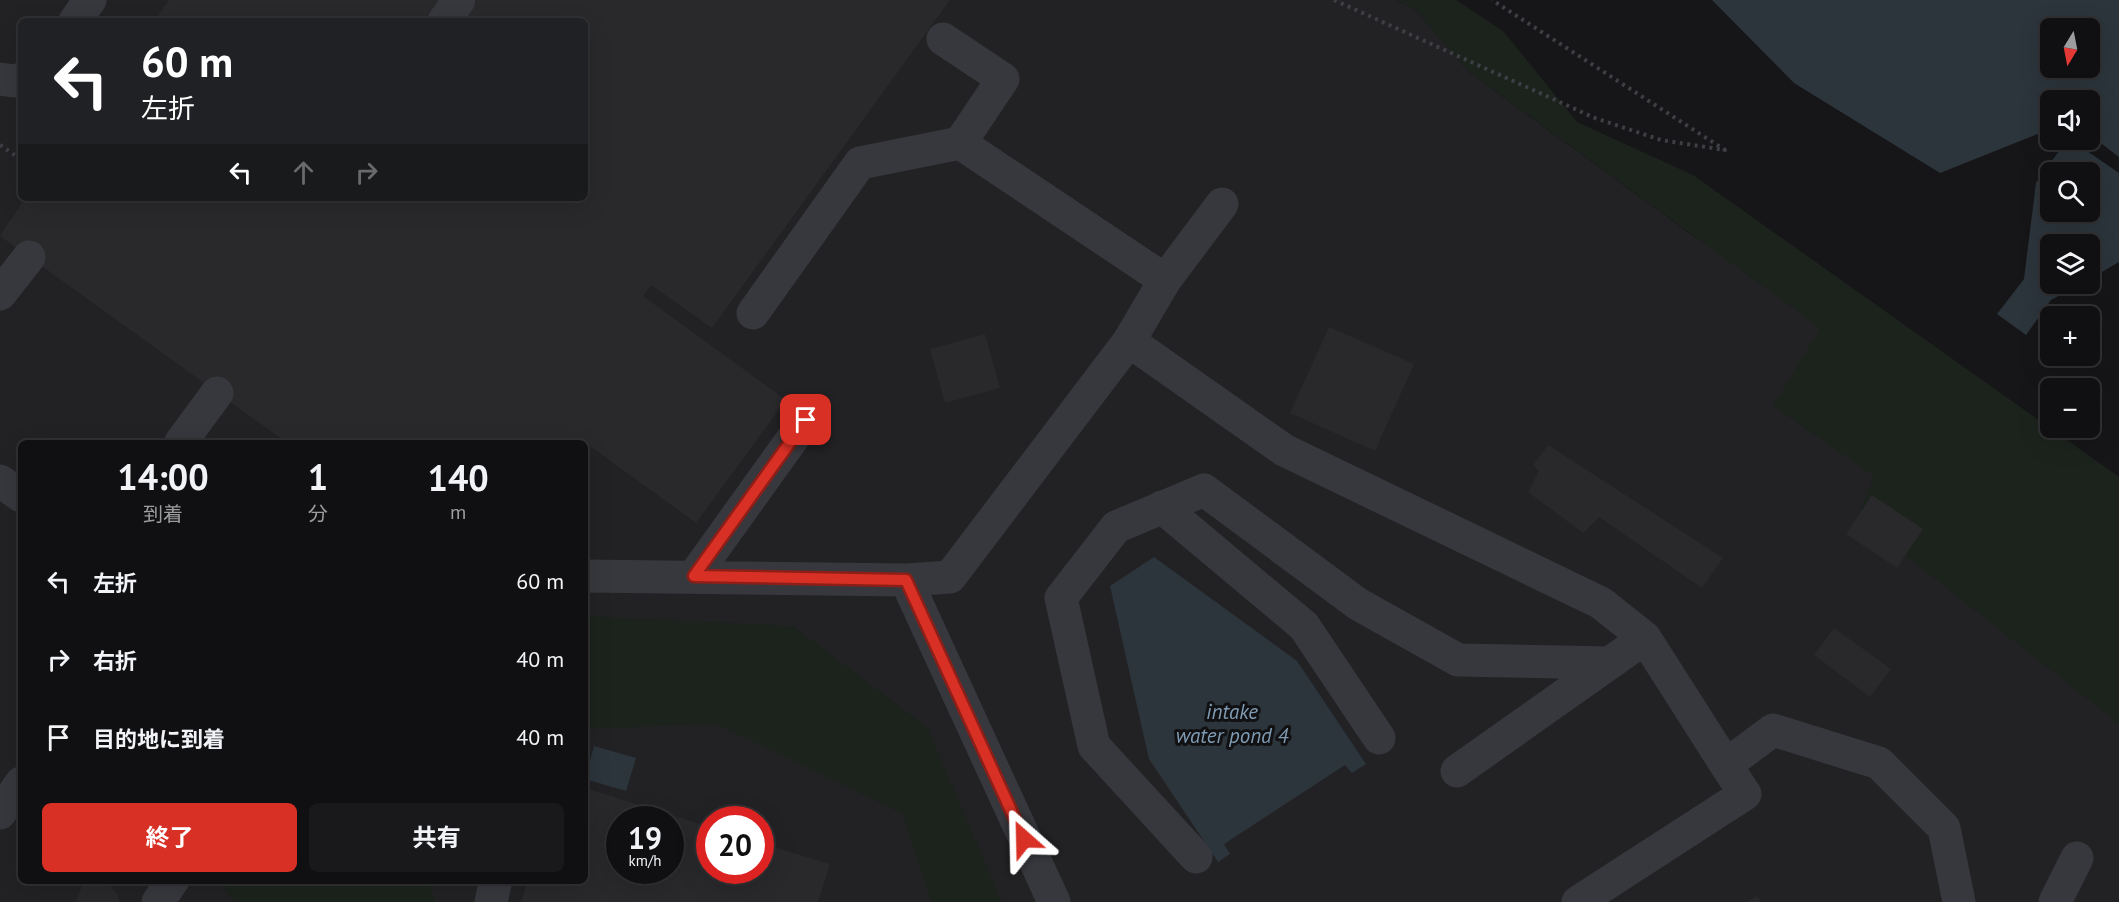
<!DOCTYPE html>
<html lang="ja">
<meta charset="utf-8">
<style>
body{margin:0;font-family:"PT Sans","Noto Sans JP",sans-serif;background:#19191b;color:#f1f3f6;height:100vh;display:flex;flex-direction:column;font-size:22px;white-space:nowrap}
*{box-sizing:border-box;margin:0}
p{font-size:20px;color:#9c9d9f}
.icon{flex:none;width:33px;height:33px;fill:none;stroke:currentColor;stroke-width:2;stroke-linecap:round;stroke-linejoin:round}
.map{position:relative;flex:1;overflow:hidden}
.details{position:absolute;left:18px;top:440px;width:570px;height:444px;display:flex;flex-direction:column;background:#101012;border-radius:9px;box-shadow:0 6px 24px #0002,0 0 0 2px #303032}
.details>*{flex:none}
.banner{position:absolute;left:18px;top:18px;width:570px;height:183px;border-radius:9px;box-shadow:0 6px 24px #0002,0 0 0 2px #303032;background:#202124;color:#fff;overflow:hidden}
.needle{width:39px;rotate:190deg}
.controls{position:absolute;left:2040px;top:18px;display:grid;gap:12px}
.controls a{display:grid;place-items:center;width:60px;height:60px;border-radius:9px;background:#101012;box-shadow:0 6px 24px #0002,0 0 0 2px #303032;font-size:30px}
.speed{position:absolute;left:606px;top:806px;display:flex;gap:12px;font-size:30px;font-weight:700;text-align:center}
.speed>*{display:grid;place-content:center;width:78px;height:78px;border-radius:50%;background:#101012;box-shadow:0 6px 24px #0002,0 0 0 2px #303032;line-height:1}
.speed small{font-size:15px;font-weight:400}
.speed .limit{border:9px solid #d22;background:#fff;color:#111}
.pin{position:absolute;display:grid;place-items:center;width:51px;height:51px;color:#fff;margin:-26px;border-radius:12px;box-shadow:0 3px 9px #0006}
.me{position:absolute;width:66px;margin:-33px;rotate:335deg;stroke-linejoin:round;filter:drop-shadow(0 0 4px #0008)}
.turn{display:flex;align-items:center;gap:21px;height:126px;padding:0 24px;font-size:27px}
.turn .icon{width:78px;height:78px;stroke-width:2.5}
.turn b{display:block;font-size:42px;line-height:51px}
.lanes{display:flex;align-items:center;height:57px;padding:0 24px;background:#0003;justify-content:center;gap:30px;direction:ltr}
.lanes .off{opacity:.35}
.eta{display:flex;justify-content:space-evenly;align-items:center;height:102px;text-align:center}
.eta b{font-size:36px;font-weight:700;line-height:42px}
.button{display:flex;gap:12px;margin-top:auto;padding:12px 24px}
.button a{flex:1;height:69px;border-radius:9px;background:#d93025;color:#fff;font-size:24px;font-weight:700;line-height:69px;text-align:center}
.button a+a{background:#19191b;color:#f1f3f6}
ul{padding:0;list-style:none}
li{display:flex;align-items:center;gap:18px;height:78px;padding:0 24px}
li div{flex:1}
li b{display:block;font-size:22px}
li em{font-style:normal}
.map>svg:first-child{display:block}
.built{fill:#222225;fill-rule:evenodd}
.green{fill:#1c231d}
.water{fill:#2c353c;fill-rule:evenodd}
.building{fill:#29292c;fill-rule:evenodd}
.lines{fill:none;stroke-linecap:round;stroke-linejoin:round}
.path{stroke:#3d3f44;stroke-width:4;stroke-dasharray:3 4.5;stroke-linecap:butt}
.minor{stroke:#37383d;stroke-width:33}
.route-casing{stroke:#8d1f18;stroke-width:15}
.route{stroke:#d93025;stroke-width:10}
.labels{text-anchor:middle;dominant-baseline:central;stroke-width:6;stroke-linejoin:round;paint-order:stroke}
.water-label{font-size:21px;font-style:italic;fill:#7f9bb3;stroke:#111113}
</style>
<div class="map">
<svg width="2119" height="902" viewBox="0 0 2119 902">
<rect width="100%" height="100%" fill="#161618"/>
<path class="built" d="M 0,0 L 1396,0 L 1415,9 L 1469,72 L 1692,235 L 1829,327 L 2119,609 L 2119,902 L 0,902 ZM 21,21 L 585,21 L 585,198 L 21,198 ZM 21,442 L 585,442 L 585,880 L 21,880 ZM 620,819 L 670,819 L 670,870 L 620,870 ZM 710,819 L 760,819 L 760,870 L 710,870 Z"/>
<path class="green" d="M 1396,0 L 1456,0 L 1503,31 L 1577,122 L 1693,175 L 2119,477 L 2119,724 L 1858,518 L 1874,476 L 1773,406 L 1820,328 L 1469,72 L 1415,9 Z
M 585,616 L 793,626 L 927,727 L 1002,902 L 931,902 L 903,814 L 716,724 L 585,729 Z
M 229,881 L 427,881 L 435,902 L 234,902 L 224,889 Z"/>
<path class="water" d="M 1712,0 L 2119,0 L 2119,157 L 2090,135 L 2090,100 L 2050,100 L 2050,129 L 1940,173 L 1794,83 ZM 2050,28 L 2090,28 L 2090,68 L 2050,68 Z
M 2067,140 L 2071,140 L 2119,173 L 2119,262 L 2090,279 L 2090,244 L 2050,244 L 2050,284 L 2081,284 L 2051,300 L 2026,335 L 1997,314 L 2024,279 L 2036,183 ZM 2050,172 L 2090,172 L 2090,212 L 2050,212 Z
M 1154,557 L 1297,661 L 1366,764 L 1352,773 L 1345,765 L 1224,844 L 1230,854 L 1218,862 L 1149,759 L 1110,586 Z
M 594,746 L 636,758 L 626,791 L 585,779 Z"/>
<path class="building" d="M 169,0 L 445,0 L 429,21 L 154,21 Z
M 477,0 L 950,0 L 712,328 L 651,285 L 643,296 L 786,400 L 696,523 L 590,446 L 585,453 L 585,442 L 286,442 L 0,236 L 25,198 L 585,198 L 585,21 L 462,21 Z
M 1329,327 L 1414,364 L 1375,451 L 1290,413 Z
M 985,334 L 1000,388 L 945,403 L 930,349 Z
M 1548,445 L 1723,558 L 1702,588 L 1599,517 L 1583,533 L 1528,492 L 1539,471 L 1533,465 Z
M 1872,495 L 1923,529 L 1897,568 L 1846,534 Z
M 1834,628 L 1891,669 L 1870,697 L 1814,655 Z
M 585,788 L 710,827 L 710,870 L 760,870 L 760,843 L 830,864 L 818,902 L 521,902 L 528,880 L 585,880 ZM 620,819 L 670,819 L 670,870 L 620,870 Z
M 95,881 L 109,884 L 118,895 L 119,902 L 75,902 L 82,886 Z
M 1757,896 L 1761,902 L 1747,902 Z"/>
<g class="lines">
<path class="path" d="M 1334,0 L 1595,118 L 1661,140 L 1725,150 L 1492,0
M 0,145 L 16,156 L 21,148"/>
<path class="minor" d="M 75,21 L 90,0
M 444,21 L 459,0
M 943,39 L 1003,79 L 960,143 L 1165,280 L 1129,341
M 0,79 L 14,81 L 21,79
M 1165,280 L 1222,204
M 0,294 L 29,257
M 753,313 L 860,163 L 960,143
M 181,442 L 217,393
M 0,481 L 21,496
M 1162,507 L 1304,626 L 1379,738
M 585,576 L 906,580
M 694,576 L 806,420
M 1645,638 L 1726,765
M 0,813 L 21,783
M 1196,857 L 1094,746 L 1061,598 L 1116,527 L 1204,490 L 1358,604 L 1458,660 L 1610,663
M 158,902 L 173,880
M 491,902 L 496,880
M 1054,902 L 906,580 L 950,577 L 1129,341 L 1284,450 L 1601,603 L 1645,638 L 1457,771
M 1578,902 L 1745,794 L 1726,765 L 1773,730 L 1879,763 L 1944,828 L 1959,902
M 2055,902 L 2077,858"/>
</g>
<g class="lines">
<defs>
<path id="route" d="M 806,420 L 694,576 L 906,580 L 1024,839"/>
</defs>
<use href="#route" class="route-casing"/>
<use href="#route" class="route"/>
</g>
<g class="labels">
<g class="water-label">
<text x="1232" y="711">intake<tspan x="1232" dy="24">water pond 4</tspan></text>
</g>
</g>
</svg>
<div class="controls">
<a><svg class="needle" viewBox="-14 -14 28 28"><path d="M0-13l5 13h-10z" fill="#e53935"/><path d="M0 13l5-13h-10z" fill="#9c9d9f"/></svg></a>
<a><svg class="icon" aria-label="sound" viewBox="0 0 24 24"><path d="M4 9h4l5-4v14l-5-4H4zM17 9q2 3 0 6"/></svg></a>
<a><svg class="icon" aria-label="search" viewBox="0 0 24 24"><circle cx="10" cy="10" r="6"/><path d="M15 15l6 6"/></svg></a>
<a><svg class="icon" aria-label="layers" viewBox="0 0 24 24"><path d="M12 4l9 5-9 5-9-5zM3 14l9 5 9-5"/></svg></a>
<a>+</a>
<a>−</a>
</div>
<div class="speed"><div>19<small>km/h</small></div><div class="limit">20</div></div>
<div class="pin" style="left:806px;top:420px;background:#d93025"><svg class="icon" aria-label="arrive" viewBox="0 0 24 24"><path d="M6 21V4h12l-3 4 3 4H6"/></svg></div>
<svg class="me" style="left:1024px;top:839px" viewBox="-20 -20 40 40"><path d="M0-17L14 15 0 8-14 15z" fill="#d93025" stroke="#fff" stroke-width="4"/></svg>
<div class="banner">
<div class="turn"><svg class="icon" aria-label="left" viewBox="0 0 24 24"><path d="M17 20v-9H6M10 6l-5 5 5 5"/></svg><div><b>60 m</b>左折</div></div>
<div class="lanes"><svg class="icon" aria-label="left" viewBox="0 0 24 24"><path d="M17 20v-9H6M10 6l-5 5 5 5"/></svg><svg class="icon off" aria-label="ahead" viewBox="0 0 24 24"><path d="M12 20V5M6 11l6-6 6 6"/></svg><svg class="icon off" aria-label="right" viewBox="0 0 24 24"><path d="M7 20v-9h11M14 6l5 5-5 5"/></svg></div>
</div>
<section class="details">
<div class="eta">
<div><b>14:00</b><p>到着</p></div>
<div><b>1</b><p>分</p></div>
<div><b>140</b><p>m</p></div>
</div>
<ul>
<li><svg class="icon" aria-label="left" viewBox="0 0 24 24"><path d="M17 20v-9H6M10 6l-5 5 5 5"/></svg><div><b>左折</b></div><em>60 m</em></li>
<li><svg class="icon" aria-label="right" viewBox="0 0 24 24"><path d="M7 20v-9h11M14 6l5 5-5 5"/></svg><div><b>右折</b></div><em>40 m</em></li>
<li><svg class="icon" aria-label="arrive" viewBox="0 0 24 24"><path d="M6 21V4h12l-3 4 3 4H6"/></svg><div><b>目的地に到着</b></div><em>40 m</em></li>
</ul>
<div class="button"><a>終了</a><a>共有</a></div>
</section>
</div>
